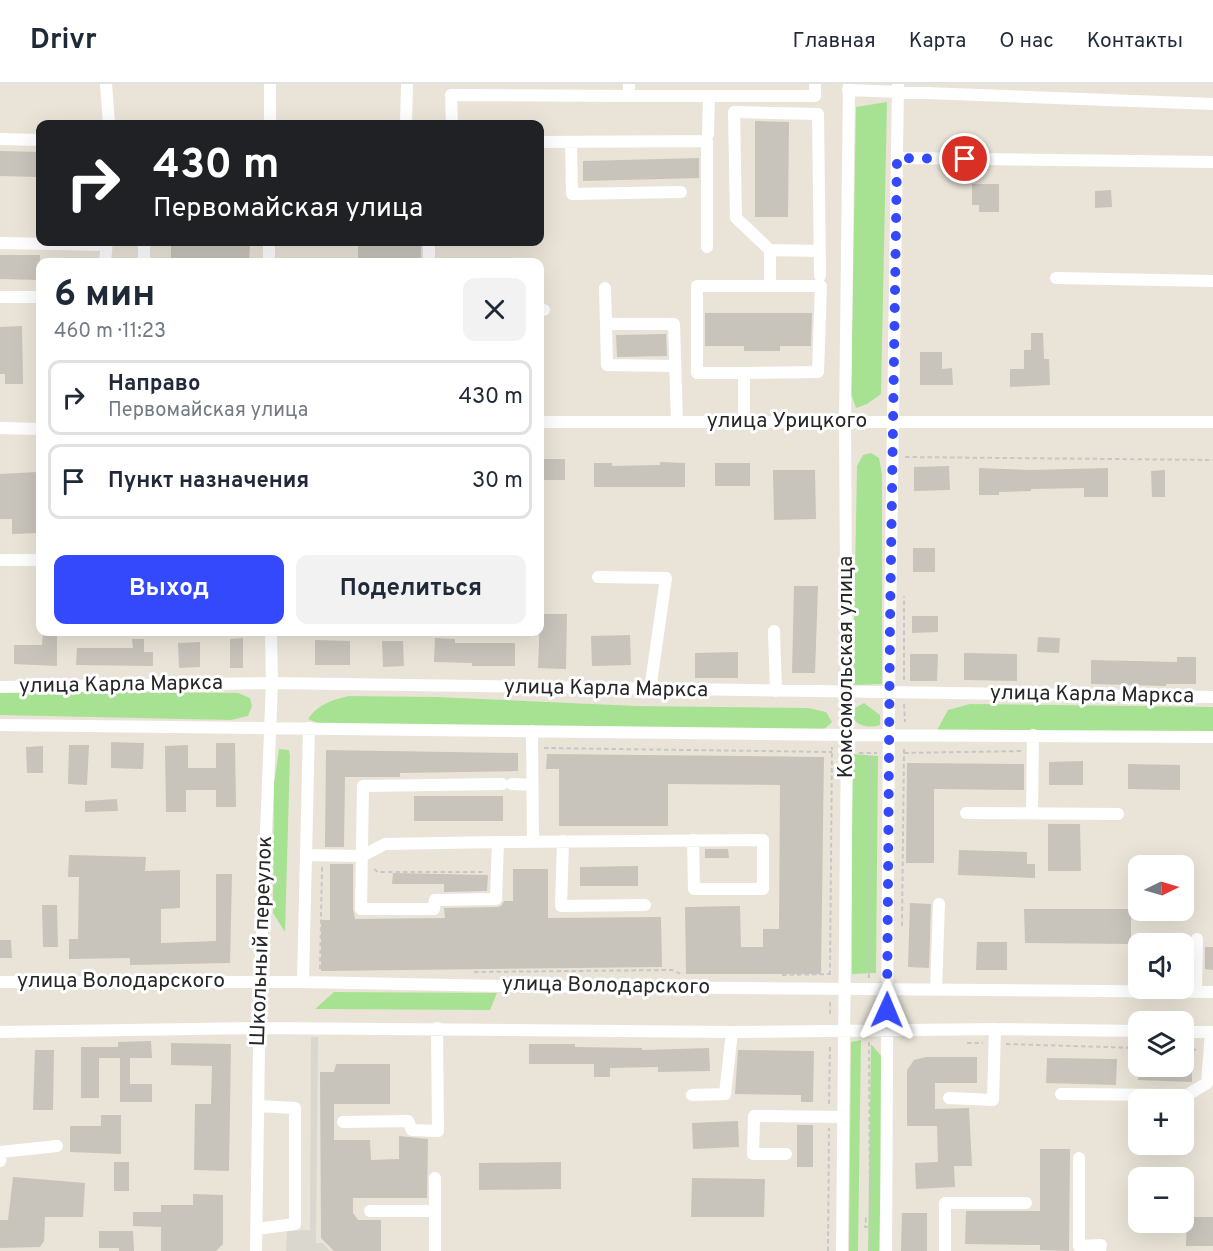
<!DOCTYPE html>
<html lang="ru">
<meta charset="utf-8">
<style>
body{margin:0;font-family:Overpass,sans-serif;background:#f2f2f3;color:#1f2937;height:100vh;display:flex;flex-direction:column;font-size:22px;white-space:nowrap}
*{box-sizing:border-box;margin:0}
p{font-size:20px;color:#747a83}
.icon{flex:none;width:33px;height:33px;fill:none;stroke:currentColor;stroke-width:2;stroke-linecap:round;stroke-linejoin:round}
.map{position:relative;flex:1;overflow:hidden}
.panel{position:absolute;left:36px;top:174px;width:508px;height:378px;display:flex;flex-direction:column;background:#fff;border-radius:12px;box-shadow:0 6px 24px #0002}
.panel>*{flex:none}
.hud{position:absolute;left:36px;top:36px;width:508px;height:126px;border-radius:12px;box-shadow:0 6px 24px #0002;background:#202124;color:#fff;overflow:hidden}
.needle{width:39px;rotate:85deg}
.fabs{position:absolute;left:1128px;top:771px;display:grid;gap:12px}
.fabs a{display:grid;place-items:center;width:66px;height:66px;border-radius:12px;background:#fff;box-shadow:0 6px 24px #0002;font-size:30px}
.pin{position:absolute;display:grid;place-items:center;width:51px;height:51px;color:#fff;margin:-26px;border:3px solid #fff;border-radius:50%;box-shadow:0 2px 6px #0007}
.me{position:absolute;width:66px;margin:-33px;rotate:1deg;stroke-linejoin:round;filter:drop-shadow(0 0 4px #0008)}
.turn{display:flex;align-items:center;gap:21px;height:126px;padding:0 18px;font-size:27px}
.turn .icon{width:78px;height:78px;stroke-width:2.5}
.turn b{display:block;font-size:42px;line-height:51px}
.round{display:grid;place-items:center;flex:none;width:63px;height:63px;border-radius:12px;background:#f2f2f3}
.headline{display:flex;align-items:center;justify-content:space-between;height:102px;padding:0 18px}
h1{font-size:36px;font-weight:700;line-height:45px}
.action{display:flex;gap:12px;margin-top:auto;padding:12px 18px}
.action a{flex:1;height:69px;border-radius:12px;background:#3449fb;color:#fff;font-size:24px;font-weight:700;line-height:69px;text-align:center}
.action a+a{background:#f2f2f3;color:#1f2937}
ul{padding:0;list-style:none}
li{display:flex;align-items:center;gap:18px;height:75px;margin:0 12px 9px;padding:0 6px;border:3px solid #e0e1e3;border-radius:12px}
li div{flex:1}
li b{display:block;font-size:22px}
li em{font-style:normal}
header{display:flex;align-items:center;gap:36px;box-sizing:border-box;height:84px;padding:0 30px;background:#fff;border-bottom:2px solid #e0e1e3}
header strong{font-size:28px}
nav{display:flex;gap:33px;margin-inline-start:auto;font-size:21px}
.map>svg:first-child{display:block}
.green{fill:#a7e293}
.plaza{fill:#dad7cf}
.building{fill:#c8c3bb}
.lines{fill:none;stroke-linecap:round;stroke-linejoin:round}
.path{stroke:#c7c7c7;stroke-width:2;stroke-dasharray:4.5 3;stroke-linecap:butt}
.minor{stroke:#fff;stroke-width:12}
.route{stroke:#3449fb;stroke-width:10;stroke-dasharray:0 18}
.labels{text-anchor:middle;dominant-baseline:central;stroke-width:6;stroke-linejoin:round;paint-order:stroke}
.street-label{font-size:21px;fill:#272727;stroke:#fff}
</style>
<header>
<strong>Drivr</strong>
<nav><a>Главная</a><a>Карта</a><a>О нас</a><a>Контакты</a></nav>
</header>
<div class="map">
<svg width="1213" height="1167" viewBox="0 0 1213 1167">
<rect width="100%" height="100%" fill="#eae4d8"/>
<path class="green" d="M 887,18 L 881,310 L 867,320 L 856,324 L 851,310 L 856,23 Z
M 871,369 L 879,374 L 882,391 L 882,600 L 853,601 L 857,382 L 863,371 Z
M 0,607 L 238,609 L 250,614 L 252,622 L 248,632 L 231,636 L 0,631 Z
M 349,612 L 436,613 L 636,622 L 808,624 L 826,628 L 832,638 L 821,648 L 320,640 L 308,635 C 318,620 332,616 349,612 Z
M 864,619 L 880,631 L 880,641 C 869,644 861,643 853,635 L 855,624 Z
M 970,620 L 1213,623 L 1213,647 L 936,648 L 948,626 Z
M 279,665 L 289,666 L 290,672 L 285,848 L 273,829 L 274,700 Z
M 852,670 L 878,672 L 876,889 L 852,890 Z
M 334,908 L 335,908 L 497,909 L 490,926 L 315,925 Z
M 861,956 L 858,1167 L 849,1167 L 851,958 Z
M 871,960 L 884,975 L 879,1167 L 868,1167 Z"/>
<path class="plaza" d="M 311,953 L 318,953 L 316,1159 L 323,1159 L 330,1167 L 286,1167 L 287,1147 L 310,1146 Z"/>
<path class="building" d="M 755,37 L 789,38 L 788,133 L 755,133 Z
M 0,67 L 40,68 L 40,93 L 0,92 Z
M 699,74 L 699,94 L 583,97 L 583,77 Z
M 972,100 L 999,100 L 999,128 L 979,128 L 979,121 L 972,121 Z
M 1111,106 L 1112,123 L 1095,124 L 1095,107 Z
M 171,158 L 250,158 L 249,178 L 171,178 Z
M 358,160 L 421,160 L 421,178 L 358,178 Z
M 0,171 L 40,171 L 40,196 L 0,195 Z
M 705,229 L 812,229 L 811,262 L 780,262 L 780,267 L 744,267 L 744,262 L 705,262 Z
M 22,242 L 23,300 L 5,300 L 5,290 L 0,290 L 0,243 Z
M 1031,249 L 1043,249 L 1044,275 L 1049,275 L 1050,301 L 1010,303 L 1010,285 L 1024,285 L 1024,266 L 1031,266 Z
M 666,250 L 667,272 L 617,273 L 616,251 Z
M 920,268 L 942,268 L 942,285 L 952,284 L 953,301 L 920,301 Z
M 541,375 L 565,375 L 565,396 L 541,396 Z
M 660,378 L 685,379 L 685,403 L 594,403 L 594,379 L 612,379 L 612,382 L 660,381 Z
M 715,379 L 750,379 L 750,402 L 715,402 Z
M 949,382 L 950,406 L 914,407 L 914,383 Z
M 979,384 L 1031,386 L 1108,384 L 1108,413 L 1084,413 L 1084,404 L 1031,405 L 1031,407 L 999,408 L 999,411 L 979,411 Z
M 773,386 L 815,386 L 816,435 L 774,436 Z
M 1165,386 L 1165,413 L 1152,413 L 1151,387 Z
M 37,388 L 39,449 L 12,450 L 12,435 L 0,435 L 0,390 Z
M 913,464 L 935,464 L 935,488 L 913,488 Z
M 794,502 L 818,502 L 815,589 L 792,589 Z
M 540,530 L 567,530 L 566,585 L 538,584 Z
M 912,532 L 938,532 L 938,548 L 912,549 Z
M 43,548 L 57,548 L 57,582 L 14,580 L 14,561 L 42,561 Z
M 630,551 L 631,581 L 592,582 L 591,552 Z
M 1038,553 L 1060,554 L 1059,569 L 1037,568 Z
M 243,554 L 243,584 L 230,584 L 230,555 Z
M 435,554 L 455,555 L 455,559 L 515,559 L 515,582 L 472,582 L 472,579 L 434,578 Z
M 132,555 L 144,555 L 144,568 L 153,568 L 153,582 L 76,581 L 77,564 L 133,564 Z
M 315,556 L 350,557 L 350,581 L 315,581 Z
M 382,557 L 403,557 L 404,582 L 383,583 Z
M 200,558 L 200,583 L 179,584 L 178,559 Z
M 738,568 L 738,594 L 695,594 L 695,569 Z
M 964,569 L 1017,570 L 1017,597 L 964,596 Z
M 910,570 L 938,570 L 937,597 L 910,597 Z
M 1177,573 L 1196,573 L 1196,600 L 1166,600 L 1166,602 L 1091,600 L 1091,576 L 1177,578 Z
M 111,658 L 144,659 L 143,685 L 111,684 Z
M 216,659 L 235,659 L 236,723 L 216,723 L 216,706 L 186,706 L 186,728 L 166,728 L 165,662 L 188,661 L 188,684 L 216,684 Z
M 69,661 L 89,661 L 87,701 L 68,700 Z
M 43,662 L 43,689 L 27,689 L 26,663 Z
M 326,666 L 518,669 L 518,687 L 400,689 L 400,693 L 345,693 L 344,763 L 325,763 Z
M 547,670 L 824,673 L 821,890 L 686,890 L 685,823 L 740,822 L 741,863 L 763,863 L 763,845 L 779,845 L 780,701 L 668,700 L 668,742 L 559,742 L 559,685 L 546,685 Z
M 1083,677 L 1083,701 L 1049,701 L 1049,678 Z
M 907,679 L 1024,680 L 1024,706 L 934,705 L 934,779 L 906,779 Z
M 1128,680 L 1180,681 L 1180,706 L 1128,705 Z
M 414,712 L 503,712 L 503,737 L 414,737 Z
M 117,715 L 118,727 L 85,728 L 85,717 Z
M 1048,740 L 1080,740 L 1081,787 L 1048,787 Z
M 705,765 L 728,765 L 729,774 L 705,774 Z
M 959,766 L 1027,768 L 1027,780 L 1035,780 L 1035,794 L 958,791 Z
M 69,771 L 146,773 L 145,787 L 180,786 L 180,824 L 161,825 L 161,859 L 216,857 L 216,790 L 232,790 L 230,879 L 130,881 L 130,874 L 69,875 L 69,855 L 78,855 L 79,793 L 68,793 Z
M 330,780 L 353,780 L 353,825 L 355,835 L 445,834 L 444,824 L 497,823 L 501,822 L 504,817 L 513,817 L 513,785 L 548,785 L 548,834 L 661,833 L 662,883 L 321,887 L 321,836 L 330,836 Z
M 638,782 L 638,802 L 580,802 L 580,783 Z
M 393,789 L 488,791 L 487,807 L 444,808 L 444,800 L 392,800 Z
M 910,819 L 931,820 L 929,884 L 908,883 Z
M 42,821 L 57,821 L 58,863 L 43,863 Z
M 1024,825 L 1131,825 L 1131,860 L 1025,859 Z
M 0,856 L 11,856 L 12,874 L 0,874 Z
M 977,858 L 1007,858 L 1007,886 L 976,886 Z
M 1205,863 L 1213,863 L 1213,886 L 1205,885 Z
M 151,957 L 152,974 L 130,974 L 130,1000 L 152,1000 L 152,1018 L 120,1018 L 120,974 L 99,974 L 99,1014 L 81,1014 L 81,963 L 118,963 L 118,958 Z
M 171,959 L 231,960 L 229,1087 L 194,1086 L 195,1020 L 211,1020 L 212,982 L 171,981 Z
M 529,960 L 575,960 L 575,963 L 642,964 L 642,966 L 709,964 L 710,987 L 658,988 L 658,983 L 610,984 L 610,993 L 594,993 L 594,980 L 529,980 Z
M 35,966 L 54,966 L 53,1026 L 33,1026 Z
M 738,966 L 814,967 L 813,1018 L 801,1018 L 801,1011 L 735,1010 Z
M 926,973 L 977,973 L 977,999 L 935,999 L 935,1025 L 969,1024 L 972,1082 L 954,1082 L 955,1103 L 916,1105 L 915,1079 L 938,1078 L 937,1042 L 907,1042 L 907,986 L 914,976 Z
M 1047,974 L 1117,975 L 1116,1001 L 1046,999 Z
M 336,980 L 390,980 L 390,1020 L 334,1020 L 334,1056 L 370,1056 L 371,1076 L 399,1075 L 399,1052 L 428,1055 L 427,1114 L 353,1114 L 353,1129 L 358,1136 L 381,1136 L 381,1167 L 334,1167 L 321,1154 L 320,988 L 334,988 Z
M 1138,982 L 1192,982 L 1192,998 L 1138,996 Z
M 101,1031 L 121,1031 L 121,1070 L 70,1068 L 70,1042 L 101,1042 Z
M 738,1037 L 739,1063 L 693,1065 L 692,1039 Z
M 797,1041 L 813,1041 L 813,1083 L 797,1083 Z
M 1040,1065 L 1070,1065 L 1069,1167 L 1040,1166 L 1040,1161 L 965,1160 L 966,1127 L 1040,1127 Z
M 114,1078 L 129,1078 L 129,1107 L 114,1107 Z
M 561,1078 L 561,1105 L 479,1106 L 479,1079 Z
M 13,1093 L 85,1099 L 83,1133 L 45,1133 L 44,1157 L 40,1163 L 0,1164 L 0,1136 L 8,1136 Z
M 692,1094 L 765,1095 L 764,1133 L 691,1133 Z
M 193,1110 L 223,1111 L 223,1160 L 216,1167 L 161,1167 L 161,1143 L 133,1142 L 133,1128 L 161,1128 L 161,1121 L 193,1121 Z
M 902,1129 L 927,1129 L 927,1167 L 901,1167 Z
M 1187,1133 L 1213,1133 L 1213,1162 L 1186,1162 Z
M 99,1147 L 133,1147 L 134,1167 L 119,1167 L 119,1164 L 99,1164 Z"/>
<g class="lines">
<path class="path" d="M 905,373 L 1213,376
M 904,596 L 904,512
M 904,620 L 905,638
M 544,664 L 832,668
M 859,669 L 877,669
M 904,669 L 1021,667
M 374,785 L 378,788 L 485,788
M 902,842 L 904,665
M 320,885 L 322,783
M 474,888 L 672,886 L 681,890
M 782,891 L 831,890
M 830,891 L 832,663
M 869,894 L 870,669
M 830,918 L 830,933
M 869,958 L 870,1134 L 866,1134 L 865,1143 L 871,1143 L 871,1167
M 967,959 L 983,959
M 1006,960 L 1138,964
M 1184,965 L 1198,966
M 829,1020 L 830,960
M 828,1167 L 829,1044"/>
<path class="minor" d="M 106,0 L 109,40
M 270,0 L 270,40
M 848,6 L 1213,20
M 629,12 L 815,12 L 815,0
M 406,40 L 407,0
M 452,40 L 451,11 L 629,12 L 629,0
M 708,50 L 709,12
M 0,55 L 40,56
M 540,58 L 707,57 L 707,163
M 571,58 L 572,110 L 681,108
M 897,74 L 1213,78
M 0,159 L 107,161
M 105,178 L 107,158
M 144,178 L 144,158
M 269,178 L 269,158
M 429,178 L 429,158
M 820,192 L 818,30 L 734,28 L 736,134 L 770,166 L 820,167
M 1056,194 L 1213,197
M 770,202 L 770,166
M 605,204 L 606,240
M 0,213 L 40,213
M 540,226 L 544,226
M 675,282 L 607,281 L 606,240 L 674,240 L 677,338
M 540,338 L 1213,338
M 744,338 L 744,289 L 818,288 L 821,202 L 697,202 L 697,289 L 744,289
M 0,344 L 40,345
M 0,476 L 40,476
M 598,493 L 666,494 L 650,606
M 774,547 L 776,607
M 0,603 L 272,599 L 1213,613
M 0,641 L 847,651 L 1213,653
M 532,647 L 533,757
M 512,700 L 532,701
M 966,729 L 1118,730
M 1032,729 L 1033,651
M 563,757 L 561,822 L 645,821
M 498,758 L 763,756 L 763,805 L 694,805 L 693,756
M 306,771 L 362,772 L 385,760 L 498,758 L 496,815 L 435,816 L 434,825 L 361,825 L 363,702 L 502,700
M 0,898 L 303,898 L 503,902 L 1213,908
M 303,898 L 309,644
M 936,906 L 939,820
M 1196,908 L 1197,855
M 0,948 L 260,944 L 732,948 L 995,945 L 1138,947
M 1184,948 L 1213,948
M 1061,1010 L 1187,1011 L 1207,999 L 1211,948
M 692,1011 L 725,1010 L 732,948
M 949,1014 L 993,1016 L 995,945
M 343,1038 L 408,1037 L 412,1046 L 438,1047 L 437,944
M 786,1070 L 753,1070 L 754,1032 L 843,1033
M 1079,1074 L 1079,1162 L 1101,1161 L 1100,1167
M 0,1077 L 1,1068 L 57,1062
M 435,1094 L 435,1167
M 370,1127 L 435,1127
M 256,1145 L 295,1140 L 295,1024 L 258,1022
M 256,1167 L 260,897 L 272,599 L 271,548
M 842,1167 L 847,651 L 845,338 L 849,0
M 886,1167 L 889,607 L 898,0
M 945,1167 L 945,1119 L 1026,1119"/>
</g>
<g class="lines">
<path class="route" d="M 887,926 L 890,540 L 897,74 L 965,75"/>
</g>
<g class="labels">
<g class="street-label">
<text x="787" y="337">улица Урицкого</text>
<text transform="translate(846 583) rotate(-90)">Комсомольская улица</text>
<text transform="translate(121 601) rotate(-1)">улица Карла Маркса</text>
<text transform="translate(606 605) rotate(1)">улица Карла Маркса</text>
<text transform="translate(1092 611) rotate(1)">улица Карла Маркса</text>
<text transform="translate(262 857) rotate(-88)">Школьный переулок</text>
<text x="121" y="897">улица Володарского</text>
<text transform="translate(606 902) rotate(1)">улица Володарского</text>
</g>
</g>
</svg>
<div class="fabs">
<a><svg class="needle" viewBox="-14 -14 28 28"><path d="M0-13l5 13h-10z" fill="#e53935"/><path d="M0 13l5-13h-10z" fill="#747a83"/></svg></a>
<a><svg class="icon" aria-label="sound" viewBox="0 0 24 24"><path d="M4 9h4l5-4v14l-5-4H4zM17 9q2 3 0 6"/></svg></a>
<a><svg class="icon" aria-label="layers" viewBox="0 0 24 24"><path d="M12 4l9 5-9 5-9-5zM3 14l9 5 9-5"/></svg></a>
<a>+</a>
<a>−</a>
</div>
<div class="pin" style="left:965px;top:75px;background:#d93025"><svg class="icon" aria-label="arrive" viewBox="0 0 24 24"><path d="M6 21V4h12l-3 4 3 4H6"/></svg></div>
<svg class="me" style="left:887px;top:926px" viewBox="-20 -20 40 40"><path d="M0-17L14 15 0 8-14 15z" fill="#3449fb" stroke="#fff" stroke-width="4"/></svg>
<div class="hud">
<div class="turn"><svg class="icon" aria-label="right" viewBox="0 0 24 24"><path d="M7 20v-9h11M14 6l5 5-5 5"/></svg><div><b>430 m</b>Первомайская улица</div></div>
</div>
<section class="panel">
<div class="headline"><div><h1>6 мин</h1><p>460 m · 11:23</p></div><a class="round"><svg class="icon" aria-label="close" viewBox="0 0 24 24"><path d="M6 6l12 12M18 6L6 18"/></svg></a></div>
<ul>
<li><svg class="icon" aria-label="right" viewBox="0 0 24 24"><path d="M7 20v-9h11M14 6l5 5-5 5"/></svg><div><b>Направо</b><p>Первомайская улица</p></div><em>430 m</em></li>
<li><svg class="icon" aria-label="arrive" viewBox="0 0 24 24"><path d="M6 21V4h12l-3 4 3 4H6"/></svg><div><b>Пункт назначения</b></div><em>30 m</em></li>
</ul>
<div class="action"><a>Выход</a><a>Поделиться</a></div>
</section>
</div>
